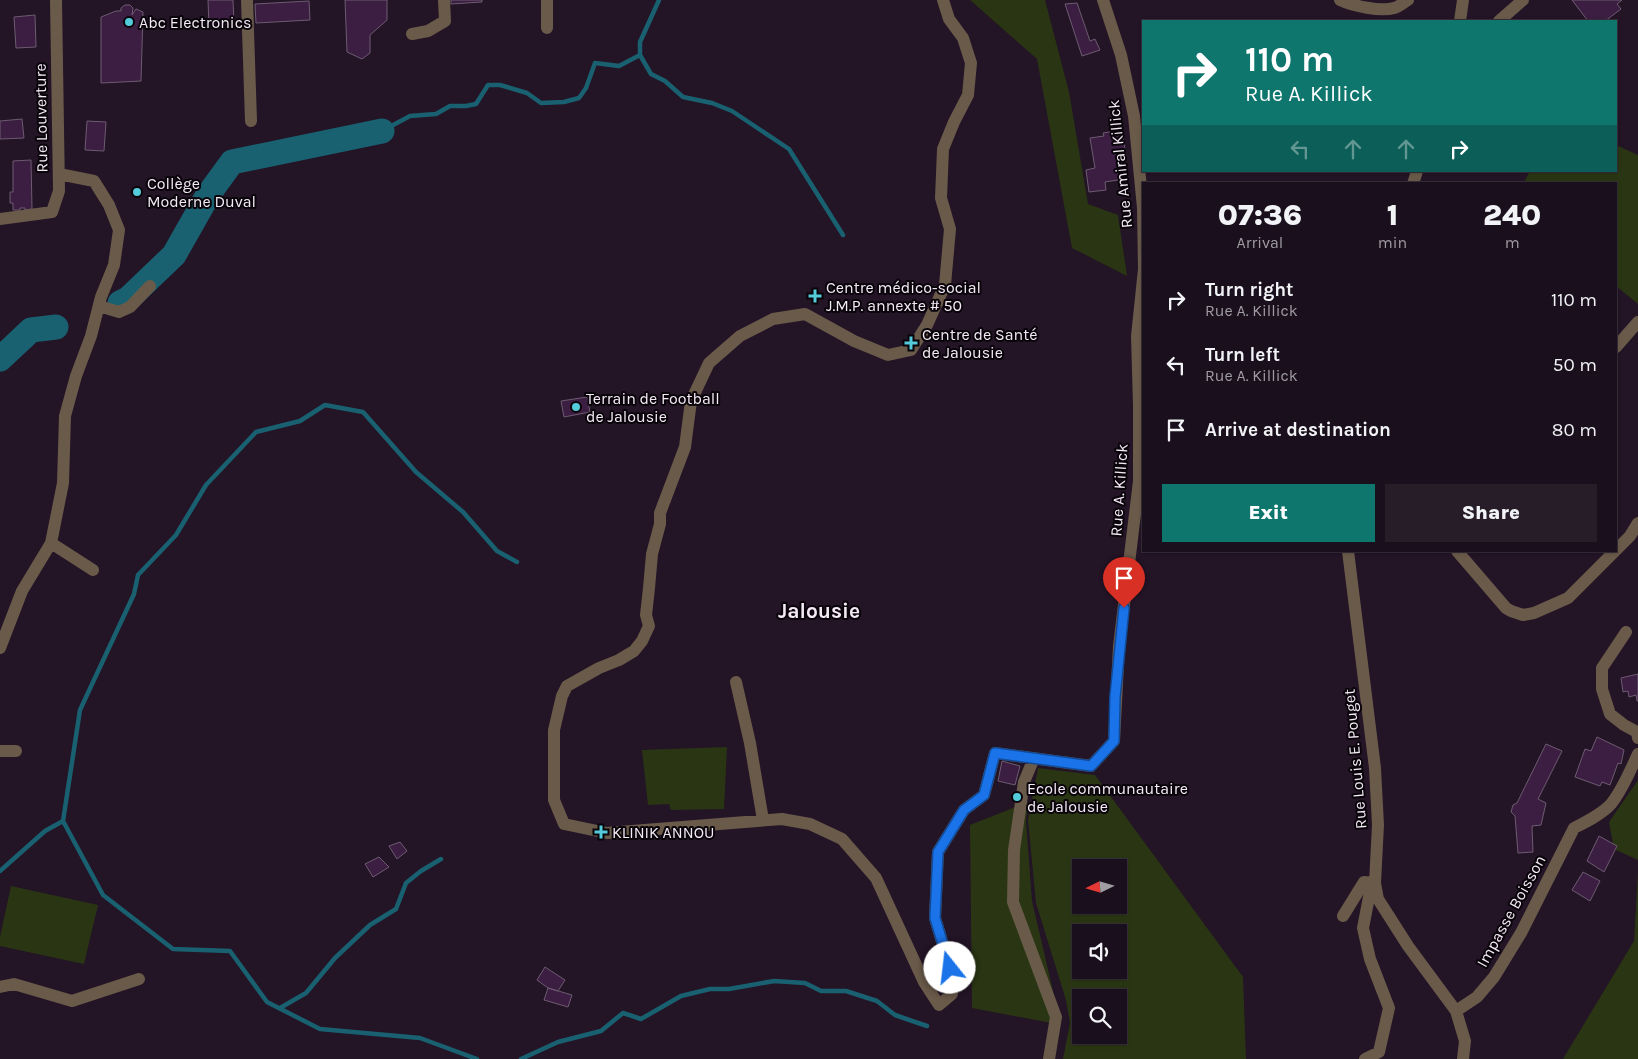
<!DOCTYPE html>
<meta charset="utf-8">
<style>
body{margin:0;font-family:Karla,sans-serif;background:#271d29;color:#f1f3f6;height:100vh;display:flex;flex-direction:column;font-size:19px;white-space:nowrap}
*{box-sizing:border-box;margin:0}
p{font-size:16px;color:#9f9ca3}
.icon{flex:none;width:28px;height:28px;fill:none;stroke:currentColor;stroke-width:2;stroke-linecap:round;stroke-linejoin:round}
.map{position:relative;flex:1;overflow:hidden}
.side{position:absolute;left:1142px;top:182px;width:475px;height:370px;display:flex;flex-direction:column;background:#1a0f1c;border-radius:0px;box-shadow:0 1px 4px #0004,0 0 0 1px #382f3b}
.side>*{flex:none}
.banner{position:absolute;left:1142px;top:20px;width:475px;height:152px;border-radius:0px;box-shadow:0 1px 4px #0004,0 0 0 1px #382f3b;background:#0f766e;color:#fff;overflow:hidden}
.needle{width:32px;rotate:265deg}
.controls{position:absolute;left:1072px;top:859px;display:grid;gap:10px}
.controls a{display:grid;place-items:center;width:55px;height:55px;border-radius:0px;background:#1a0f1c;box-shadow:0 1px 4px #0004,0 0 0 1px #382f3b;font-size:25px}
.pin{position:absolute;display:grid;place-items:center;width:42px;height:42px;color:#fff;margin:-51px -21px;border-radius:50% 50% 50% 0;rotate:-45deg;box-shadow:0 0 5px #0007}
.pin .icon{rotate:45deg}
.me{position:absolute;width:55px;margin:-28px;rotate:344deg;stroke-linejoin:round;filter:drop-shadow(0 0 4px #0008)}
.turn{display:flex;align-items:center;gap:18px;height:105px;padding:0 20px;font-size:22px}
.turn .icon{width:65px;height:65px;stroke-width:2.5}
.turn b{display:block;font-size:35px;line-height:42px}
.lanes{display:flex;align-items:center;height:48px;padding:0 20px;background:#0003;justify-content:center;gap:25px;direction:ltr}
.lanes .off{opacity:.35}
.eta{display:flex;justify-content:space-evenly;align-items:center;height:85px;text-align:center}
.eta b{font-size:30px;font-weight:800;line-height:35px}
.cta{display:flex;gap:10px;margin-top:auto;padding:10px 20px}
.cta a{flex:1;height:58px;border-radius:0px;background:#0f766e;color:#fff;font-size:20px;font-weight:800;line-height:58px;text-align:center}
.cta a+a{background:#271d29;color:#f1f3f6}
ul{padding:0;list-style:none}
li{display:flex;align-items:center;gap:15px;height:65px;padding:0 20px}
li div{flex:1}
li b{display:block;font-size:19px}
li em{font-style:normal}
.map>svg:first-child{display:block}
.green{fill:#2a3613;fill-rule:evenodd}
.lines{fill:none;stroke-linecap:round;stroke-linejoin:round}
.stream{stroke:#196170;stroke-width:4.5}
.river{stroke:#196170;stroke-width:25}
.building{fill:#3b1e41;stroke:#6d5c71}
.minor{stroke:#6a5a4a;stroke-width:12}
.route-casing{stroke:#114b97;stroke-width:12}
.route{stroke:#1a73e8;stroke-width:9}
.poi-dot{fill:#53cbda;stroke:#09040a;stroke-width:2}
.labels{text-anchor:middle;dominant-baseline:central;stroke-width:4;stroke-linejoin:round;paint-order:stroke}
.poi-label{font-size:16px;fill:#f4eaf6;stroke:#09040a;text-anchor:start}
.street-label{font-size:16px;fill:#f4eaf6;stroke:#09040a}
.district-label{font-size:21px;font-weight:bold;fill:#f4eaf6;stroke:#09040a}
</style>
<div class="map">
<svg width="1638" height="1059" viewBox="0 0 1638 1059">
<rect width="100%" height="100%" fill="#231426"/>
<path class="green" d="M 970,0 L 1045,0 L 1069,92 L 1088,204 L 1118,215 L 1127,276 L 1072,248 L 1037,59 Z
M 1616,145 L 1638,155 L 1638,304 L 1616,286 L 1616,184 L 1523,184 L 1530,171 L 1616,171 Z
M 727,747 L 724,809 L 671,810 L 669,804 L 648,805 L 642,750 Z
M 1038,768 L 1095,775 L 1243,977 L 1246,1059 L 1063,1059 L 1070,1023 L 1066,1000 L 1036,903 L 1028,820 ZM 1081,868 L 1119,868 L 1119,905 L 1081,905 ZM 1119,932 L 1119,970 L 1081,970 L 1081,932 ZM 1081,998 L 1119,998 L 1119,1035 L 1081,1035 Z
M 1638,780 L 1638,860 L 1614,849 L 1609,822 Z
M 1028,802 L 1026,821 L 1032,901 L 1057,1008 L 1051,1023 L 972,1008 L 970,825 Z
M 1638,871 L 1638,1059 L 1563,1059 L 1634,941 Z
M 11,886 L 98,905 L 84,964 L 0,946 L 0,937 Z"/>
<g class="lines">
<path class="stream" d="M 640,55 L 651,74 L 665,81 L 683,97 L 712,103 L 732,111 L 789,149 L 843,235
M 382,131 L 410,116 L 436,114 L 450,106 L 466,106 L 476,104 L 488,85 L 500,85 L 527,93 L 541,103 L 564,102 L 579,98 L 586,88 L 595,63 L 619,66 L 640,55 L 640,42 L 659,0
M 63,821 L 80,710 L 134,594 L 138,575 L 176,535 L 206,485 L 256,432 L 300,421 L 325,405 L 363,412 L 416,472 L 463,512 L 497,551 L 517,562
M 0,871 L 45,831 L 63,821 L 103,895 L 173,949 L 230,951 L 267,1002 L 320,1029 L 420,1038 L 477,1059
M 280,1008 L 306,993 L 335,958 L 370,925 L 396,909 L 406,883 L 421,871 L 441,859
M 521,1059 L 558,1042 L 601,1031 L 623,1013 L 641,1019 L 681,996 L 710,989 L 729,989 L 774,981 L 805,983 L 821,991 L 846,991 L 877,1001 L 895,1015 L 927,1026"/>
<path class="river" d="M 120,303 L 128,299 L 174,255 L 208,195 L 232,162 L 382,131
M 0,359 L 31,330 L 56,327"/>
</g>
<path class="building" d="M 208,0 L 233,0 L 234,24 L 209,26 Z
M 345,0 L 387,0 L 387,20 L 370,35 L 370,53 L 362,59 L 347,52 Z
M 451,0 L 482,0 L 482,2 L 451,4 Z
M 1572,0 L 1622,0 L 1617,4 L 1621,9 L 1605,21 L 1588,21 Z
M 309,1 L 310,20 L 256,23 L 255,4 Z
M 1077,3 L 1090,41 L 1095,39 L 1100,50 L 1082,56 L 1065,4 Z
M 125,5 L 130,5 L 133,8 L 132,15 L 136,9 L 143,12 L 141,81 L 101,83 L 101,17 L 116,11 L 121,11 L 121,8 Z
M 35,15 L 36,47 L 16,48 L 14,17 Z
M 22,119 L 24,138 L 0,139 L 0,121 Z
M 87,121 L 106,122 L 104,151 L 85,150 Z
M 1122,130 L 1126,156 L 1121,157 L 1124,179 L 1105,182 L 1106,190 L 1089,192 L 1086,170 L 1095,168 L 1090,138 L 1104,136 L 1103,133 Z
M 31,160 L 32,209 L 25,210 L 25,208 L 20,208 L 20,210 L 13,210 L 13,203 L 10,203 L 10,192 L 13,192 L 13,161 Z
M 587,397 L 590,412 L 564,417 L 561,401 Z
M 1638,674 L 1638,701 L 1637,701 L 1636,695 L 1629,697 L 1628,691 L 1623,692 L 1621,678 Z
M 1597,737 L 1624,750 L 1621,764 L 1618,763 L 1610,785 L 1602,782 L 1600,786 L 1575,777 L 1585,749 L 1591,751 Z
M 1546,744 L 1562,751 L 1538,799 L 1546,803 L 1541,825 L 1532,826 L 1533,852 L 1518,853 L 1515,816 L 1511,812 L 1513,805 L 1517,803 Z
M 1002,761 L 1020,766 L 1015,785 L 998,781 Z
M 1599,836 L 1617,846 L 1604,872 L 1587,861 Z
M 400,842 L 407,851 L 397,859 L 389,846 Z
M 379,857 L 389,867 L 373,877 L 365,864 Z
M 1583,872 L 1600,881 L 1590,901 L 1572,890 Z
M 545,967 L 565,980 L 558,991 L 548,988 L 537,980 Z
M 548,988 L 572,995 L 568,1007 L 544,1000 Z"/>
<g class="lines">
<path class="minor" d="M 247,0 L 251,121
M 547,0 L 547,28
M 943,0 L 949,19 L 963,38 L 971,63 L 968,95 L 954,122 L 943,149 L 941,198 L 950,229 L 945,285 L 927,325 L 911,350 L 888,355 L 854,341 L 805,314 L 773,319 L 740,336 L 709,363 L 691,401 L 685,447 L 660,513 L 660,524 L 652,554 L 649,588 L 646,615 L 649,626 L 642,641 L 634,651 L 619,660 L 599,668 L 567,686 L 562,696 L 554,730 L 554,800 L 564,824 L 607,833 L 782,819 L 810,824 L 842,839 L 876,878 L 924,982 L 939,1005 L 952,994 L 950,968 L 935,918 L 938,852 L 964,810 L 984,795 L 995,753 L 1091,766 L 1114,741 L 1119,646 L 1139,481 L 1139,405 L 1137,336 L 1144,269 L 1143,208 L 1134,116 L 1121,55 L 1103,0
M 1340,0 C 1353,6 1381,12 1394,8 C 1399,7 1404,2 1408,0
M 1460,21 L 1463,0
M 1499,21 L 1523,0
M 412,34 L 428,31 L 445,21 L 444,0
M 1413,184 L 1417,171
M 0,219 L 52,212 L 59,191 L 56,0
M 99,306 L 119,312 L 130,307 L 150,286
M 1616,347 L 1638,322
M 51,543 L 93,570
M 1616,550 L 1630,536 L 1638,523
M 1348,551 L 1375,768 L 1378,825 L 1375,883 L 1378,899 L 1408,946 L 1456,1011 L 1465,1041 L 1463,1059
M 1457,551 L 1506,608 L 1511,611 L 1523,615 L 1534,613 L 1568,598 L 1615,551
M 1626,632 L 1602,668 L 1602,689 L 1610,714 L 1624,725 L 1637,732 L 1638,738
M 0,648 L 22,591 L 51,543 L 63,483 L 65,416 L 76,376 L 91,336 L 101,297 L 114,265 L 119,230 L 109,205 L 94,181 L 59,174
M 736,682 L 750,743 L 763,820
M 0,751 L 16,751
M 1034,758 L 1024,782 L 1014,850 L 1013,902 L 1056,1017 L 1049,1059
M 1343,916 L 1364,882 L 1375,883 L 1369,897 L 1363,928 L 1370,959 L 1389,1008 L 1379,1052 L 1365,1059
M 0,987 L 14,984 L 72,1001 L 139,979
M 1456,1011 L 1477,997 L 1494,977 L 1521,933 L 1574,828 C 1586,822 1602,814 1611,804 C 1623,789 1630,771 1638,754"/>
</g>
<g class="lines">
<defs>
<path id="route" d="M 950,968 L 935,918 L 938,852 L 964,810 L 984,795 L 995,753 L 1091,766 L 1114,741 L 1115,697 L 1124,608"/>
</defs>
<use href="#route" class="route-casing"/>
<use href="#route" class="route"/>
</g>
<g class="poi-dot">
<circle cx="129" cy="22" r="5"/>
<circle cx="137" cy="192" r="5"/>
<path d="M812.5 288.5h5v5h5v5h-5v5h-5v-5h-5v-5h5z"/>
<path d="M908.5 335.5h5v5h5v5h-5v5h-5v-5h-5v-5h5z"/>
<circle cx="576" cy="407" r="5"/>
<circle cx="1017" cy="797" r="5"/>
<path d="M598.5 824.5h5v5h5v5h-5v5h-5v-5h-5v-5h5z"/>
</g>
<g class="labels">
<g class="poi-label">
<text x="139" y="22">Abc Electronics</text>
<text x="147" y="183">Collège<tspan x="147" dy="18">Moderne Duval</tspan></text>
<text x="826" y="287">Centre médico-social<tspan x="826" dy="18">J.M.P. annexte # 50</tspan></text>
<text x="922" y="334">Centre de Santé<tspan x="922" dy="18">de Jalousie</tspan></text>
<text x="586" y="398">Terrain de Football<tspan x="586" dy="18">de Jalousie</tspan></text>
<text x="1027" y="788">Ecole communautaire<tspan x="1027" dy="18">de Jalousie</tspan></text>
<text x="612" y="832">KLINIK ANNOU</text>
</g>
<g class="street-label">
<text transform="translate(41 118) rotate(-91)">Rue Louverture</text>
<text transform="translate(1120 164) rotate(-96)">Rue Amiral Killick</text>
<text transform="translate(1119 490) rotate(-86)">Rue A. Killick</text>
<text transform="translate(1355 759) rotate(-95)">Rue Louis E. Pouget</text>
<text transform="translate(1511 911) rotate(-61)">Impasse Boisson</text>
</g>
<g class="district-label">
<text x="819" y="611">Jalousie</text>
</g>
</g>
</svg>
<div class="controls">
<a><svg class="needle" viewBox="-14 -14 28 28"><path d="M0-13l5 13h-10z" fill="#e53935"/><path d="M0 13l5-13h-10z" fill="#9f9ca3"/></svg></a>
<a><svg class="icon" aria-label="sound" viewBox="0 0 24 24"><path d="M4 9h4l5-4v14l-5-4H4zM17 9q2 3 0 6"/></svg></a>
<a><svg class="icon" aria-label="search" viewBox="0 0 24 24"><circle cx="10" cy="10" r="6"/><path d="M15 15l6 6"/></svg></a>
</div>
<div class="pin" style="left:1124px;top:608px;background:#d93025"><svg class="icon" aria-label="arrive" viewBox="0 0 24 24"><path d="M6 21V4h12l-3 4 3 4H6"/></svg></div>
<svg class="me" style="left:950px;top:968px" viewBox="-20 -20 40 40"><circle r="19" fill="#fff"/><path d="M0-13L10 11 0 6-10 11z" fill="#1a73e8"/></svg>
<div class="banner">
<div class="turn"><svg class="icon" aria-label="right" viewBox="0 0 24 24"><path d="M7 20v-9h11M14 6l5 5-5 5"/></svg><div><b>110 m</b>Rue A. Killick</div></div>
<div class="lanes"><svg class="icon off" aria-label="left" viewBox="0 0 24 24"><path d="M17 20v-9H6M10 6l-5 5 5 5"/></svg><svg class="icon off" aria-label="ahead" viewBox="0 0 24 24"><path d="M12 20V5M6 11l6-6 6 6"/></svg><svg class="icon off" aria-label="ahead" viewBox="0 0 24 24"><path d="M12 20V5M6 11l6-6 6 6"/></svg><svg class="icon" aria-label="right" viewBox="0 0 24 24"><path d="M7 20v-9h11M14 6l5 5-5 5"/></svg></div>
</div>
<section class="side">
<div class="eta">
<div><b>07:36</b><p>Arrival</p></div>
<div><b>1</b><p>min</p></div>
<div><b>240</b><p>m</p></div>
</div>
<ul>
<li><svg class="icon" aria-label="right" viewBox="0 0 24 24"><path d="M7 20v-9h11M14 6l5 5-5 5"/></svg><div><b>Turn right</b><p>Rue A. Killick</p></div><em>110 m</em></li>
<li><svg class="icon" aria-label="left" viewBox="0 0 24 24"><path d="M17 20v-9H6M10 6l-5 5 5 5"/></svg><div><b>Turn left</b><p>Rue A. Killick</p></div><em>50 m</em></li>
<li><svg class="icon" aria-label="arrive" viewBox="0 0 24 24"><path d="M6 21V4h12l-3 4 3 4H6"/></svg><div><b>Arrive at destination</b></div><em>80 m</em></li>
</ul>
<div class="cta"><a>Exit</a><a>Share</a></div>
</section>
</div>
